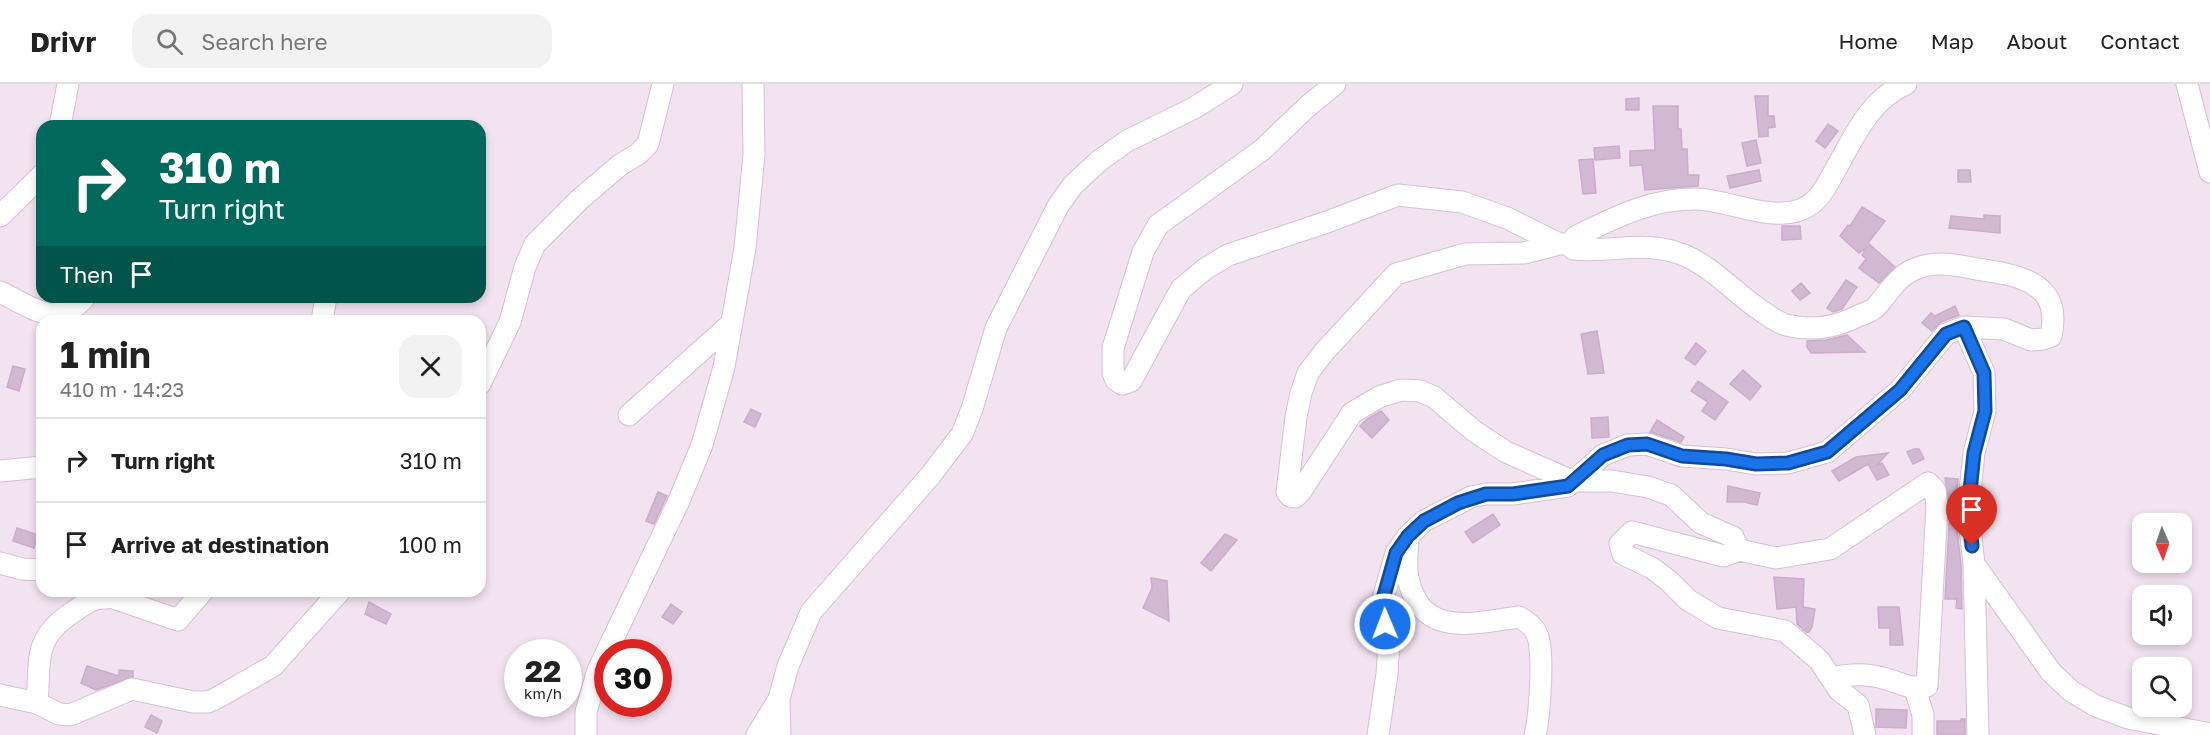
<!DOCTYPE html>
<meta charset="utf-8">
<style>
body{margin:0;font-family:"Golos Text",sans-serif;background:#f2f2f2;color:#222;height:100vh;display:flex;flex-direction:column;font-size:22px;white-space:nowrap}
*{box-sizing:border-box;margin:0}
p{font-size:20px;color:#767676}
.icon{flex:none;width:33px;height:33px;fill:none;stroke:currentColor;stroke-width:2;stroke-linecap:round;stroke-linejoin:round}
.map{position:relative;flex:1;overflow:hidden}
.panel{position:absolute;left:36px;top:231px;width:450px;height:282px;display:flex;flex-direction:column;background:#fff;border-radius:18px;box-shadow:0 3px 9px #0003}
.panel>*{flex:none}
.banner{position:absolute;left:36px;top:36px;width:450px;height:183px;border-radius:18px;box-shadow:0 3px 9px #0003;background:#00695c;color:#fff;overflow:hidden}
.needle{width:39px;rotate:178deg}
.fabs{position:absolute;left:2132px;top:429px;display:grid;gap:12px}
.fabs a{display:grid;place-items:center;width:60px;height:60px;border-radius:12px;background:#fff;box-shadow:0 3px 9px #0003;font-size:30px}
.speed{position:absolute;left:504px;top:555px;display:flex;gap:12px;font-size:30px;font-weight:700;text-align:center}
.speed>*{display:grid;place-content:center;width:78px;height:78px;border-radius:50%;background:#fff;box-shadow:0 3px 9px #0003;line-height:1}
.speed small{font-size:15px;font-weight:400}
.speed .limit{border:9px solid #d22;background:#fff;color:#111}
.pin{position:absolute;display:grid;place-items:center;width:51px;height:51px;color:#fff;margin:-62px -26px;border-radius:50% 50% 50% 0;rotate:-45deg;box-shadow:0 0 6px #0007}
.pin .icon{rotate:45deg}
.me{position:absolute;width:66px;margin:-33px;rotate:359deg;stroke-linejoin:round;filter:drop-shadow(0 0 4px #0008)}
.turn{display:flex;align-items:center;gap:21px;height:126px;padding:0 24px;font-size:27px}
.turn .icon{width:78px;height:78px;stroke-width:2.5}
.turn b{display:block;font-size:42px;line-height:51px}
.then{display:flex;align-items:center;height:57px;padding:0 24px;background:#0003;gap:12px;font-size:22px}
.round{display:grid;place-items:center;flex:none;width:63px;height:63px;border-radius:18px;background:#f2f2f2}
.headline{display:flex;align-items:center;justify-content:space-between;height:102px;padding:0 24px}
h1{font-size:36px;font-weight:700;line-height:45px}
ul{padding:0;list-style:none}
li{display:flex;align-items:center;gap:18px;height:84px;padding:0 24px;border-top:2px solid #e0e0e0}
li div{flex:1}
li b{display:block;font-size:22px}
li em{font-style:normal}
header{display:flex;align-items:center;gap:36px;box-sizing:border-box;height:84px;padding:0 30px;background:#fff;border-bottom:2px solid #e0e0e0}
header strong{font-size:28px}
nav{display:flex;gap:33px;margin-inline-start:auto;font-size:21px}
.search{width:420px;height:54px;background:#f2f2f2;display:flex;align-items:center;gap:15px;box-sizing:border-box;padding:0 21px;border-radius:18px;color:#767676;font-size:22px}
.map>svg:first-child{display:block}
.building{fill:#d1bad1;stroke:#ccadcb;stroke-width:1.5}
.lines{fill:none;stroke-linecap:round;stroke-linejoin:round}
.minor-casing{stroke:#d6c1d5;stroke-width:23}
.minor{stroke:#fff;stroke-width:21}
.route-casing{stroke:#114b97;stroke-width:15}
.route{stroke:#1a73e8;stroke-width:10}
</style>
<header>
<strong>Drivr</strong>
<div class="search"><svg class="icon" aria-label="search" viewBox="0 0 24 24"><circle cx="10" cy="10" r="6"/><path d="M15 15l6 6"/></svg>Search here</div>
<nav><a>Home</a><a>Map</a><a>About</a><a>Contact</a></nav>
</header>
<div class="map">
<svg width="2210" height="651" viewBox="0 0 2210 651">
<rect width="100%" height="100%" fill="#f1e3ef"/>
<path class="building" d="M 1755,12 L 1768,12 L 1768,32 L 1774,32 L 1775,43 L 1768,44 L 1768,52 L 1759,53 Z
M 1639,14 L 1639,26 L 1626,26 L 1626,15 Z
M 1653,22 L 1678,22 L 1678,45 L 1681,45 L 1682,65 L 1687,65 L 1688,91 L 1699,91 L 1698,102 L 1645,106 L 1642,81 L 1630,82 L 1630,67 L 1655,66 Z
M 1828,40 L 1838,47 L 1825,64 L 1816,57 Z
M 1756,56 L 1761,79 L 1747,82 L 1742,59 Z
M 1619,62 L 1620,74 L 1595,76 L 1594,64 Z
M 1593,75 L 1596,109 L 1583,110 L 1579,76 Z
M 1759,86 L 1761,97 L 1730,104 L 1727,92 Z
M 1958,86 L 1970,86 L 1971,98 L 1958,98 Z
M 1862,123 L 1885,137 L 1868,159 L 1895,183 L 1879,199 L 1859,184 L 1866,175 L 1862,171 L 1867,163 L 1859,169 L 1840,152 L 1848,141 L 1850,142 Z
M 1984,131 L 2000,132 L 2000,149 L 1949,144 L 1951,132 L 1984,135 Z
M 1782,142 L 1800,142 L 1801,155 L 1782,156 Z
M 1846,196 L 1857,203 L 1842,225 L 1833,228 L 1827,224 Z
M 1801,199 L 1810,209 L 1800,216 L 1792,207 Z
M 1955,222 L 1959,231 L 1941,238 L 1932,247 L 1922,239 L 1931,229 L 1935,232 Z
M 1597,247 L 1604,289 L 1588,290 L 1581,250 Z
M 1847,251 L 1865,268 L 1811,269 L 1807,263 L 1807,257 L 1826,256 Z
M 1696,259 L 1706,267 L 1695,281 L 1685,274 Z
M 13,282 L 25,285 L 19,307 L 7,303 Z
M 1743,286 L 1761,302 L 1750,316 L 1730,300 Z
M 1698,297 L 1728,318 L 1715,336 L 1702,327 L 1708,318 L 1691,307 Z
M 751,325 L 761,330 L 755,343 L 744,338 Z
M 1381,327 L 1389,336 L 1372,354 L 1360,342 L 1367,335 Z
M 1608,333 L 1609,353 L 1592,354 L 1591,334 Z
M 1657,336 L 1684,353 L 1681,358 L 1650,348 Z
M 1914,365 L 1919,365 L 1924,375 L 1913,380 L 1907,368 Z
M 1888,369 L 1876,382 L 1882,379 L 1889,391 L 1877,396 L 1868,380 L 1839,397 L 1832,387 L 1856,373 Z
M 1945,394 L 1958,395 L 1955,427 L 1961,481 L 1962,525 L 1956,524 L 1957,515 L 1945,515 L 1950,423 Z
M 1728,402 L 1760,409 L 1757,421 L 1744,418 L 1727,418 Z
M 658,408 L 667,412 L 654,440 L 646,437 Z
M 1493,430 L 1500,441 L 1473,459 L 1465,448 Z
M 17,444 L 38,451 L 34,464 L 13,457 Z
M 1225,450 L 1237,456 L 1211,487 L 1201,479 Z
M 1774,493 L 1804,495 L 1803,523 L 1815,525 L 1812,543 L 1809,548 L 1806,548 L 1797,540 L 1796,523 L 1777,525 Z
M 1151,494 L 1167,497 L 1169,537 L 1143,524 L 1152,504 Z
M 369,518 L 391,530 L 386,540 L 365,530 Z
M 671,520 L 682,528 L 673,540 L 662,533 Z
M 1878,523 L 1899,523 L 1903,561 L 1890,561 L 1890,544 L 1879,544 Z
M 87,582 L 119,592 L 119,586 L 133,587 L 133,593 L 96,606 L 81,599 Z
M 1876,625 L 1907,626 L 1906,644 L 1876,643 Z
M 151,631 L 162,637 L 157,649 L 145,643 Z
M 1961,635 L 1965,635 L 1965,651 L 1937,651 L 1937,637 L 1961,637 Z"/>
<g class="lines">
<defs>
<path id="minor" d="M 1335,0 L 1308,22 L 1262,66 L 1158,141 L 1143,168 L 1113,264 L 1113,289 L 1116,296 L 1122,300 L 1131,297 L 1181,205 L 1205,185 L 1228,171 L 1327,138 L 1398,111 L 1462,118 L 1507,134 L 1559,160 L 1565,160
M 2187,0 L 2210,88
M 60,42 L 68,0
M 0,132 L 42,91
M 1559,160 L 1524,169 L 1465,170 L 1396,190 L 1324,268 L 1308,289 L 1301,309 L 1296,333 L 1287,408 L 1290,412 L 1295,413 L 1301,407 L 1352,329 L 1379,313 L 1401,306 L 1420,307 L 1434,313 L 1474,347 L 1506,368 L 1572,397 L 1612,397 L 1648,403 L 1671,411 L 1701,439 L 1733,453 L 1739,466 L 1724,472 L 1632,448 L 1620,460 L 1623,470 L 1652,484 L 1669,497 L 1688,516 L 1718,534 L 1785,547 L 1819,576 L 1839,606 L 1858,621 L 1865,651
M 0,208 C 32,223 56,246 85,213
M 322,237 L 326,213
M 1964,243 L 1984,289 L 1985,327 L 1974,369 L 1968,426 L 1974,480 L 2051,588 L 2071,607 L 2096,622 L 2128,634 L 2210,650
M 480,300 L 510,238 L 525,183 L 535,160 L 580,115 L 620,81 L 638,70 L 648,60 L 663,0
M 629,331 L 732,239
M 0,387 L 42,383
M 1739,466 L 1776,474 L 1830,465 L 1928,399 L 1935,406 L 1937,422 L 1927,602 C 1911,606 1901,599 1886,595 C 1868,589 1849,590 1831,594
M 0,479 L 22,485 L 42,486
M 1974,481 L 1978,651
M 107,507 L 108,512 L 106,514 C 94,513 85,520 76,526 C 32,554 41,573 37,619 L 59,630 L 70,631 L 132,605 L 193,618 L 208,618 L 217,614 L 273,582 L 340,507
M 108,512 L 178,536 L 203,507
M 1915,605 L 1923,631 L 1923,651
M 0,611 L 37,619
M 779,616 L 780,651
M 586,651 L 586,628 L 598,586 L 678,419 L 702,361 L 724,283 L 745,164 L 754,70 L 753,0
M 757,651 L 779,615 L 788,582 L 811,528 L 930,392 L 962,350 L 972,325 L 996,244 L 1058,122 L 1073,101 L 1099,77 L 1127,57 L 1194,24 L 1232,0
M 1378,651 L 1387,590 L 1389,558 L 1381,522 L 1396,469 L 1406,455
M 1535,651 C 1540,631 1543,578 1539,557 C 1537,545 1529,539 1519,533 C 1474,539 1421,555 1408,494 C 1405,481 1408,465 1408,452 L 1424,437 L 1471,413 L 1486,410 L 1513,410 L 1568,402 L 1603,371 L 1628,361 L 1647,360 L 1682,372 L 1726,375 L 1756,380 L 1788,379 L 1827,368 L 1900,306 L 1946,250 L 1964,243 L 2004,245 L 2031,256 L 2043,255 L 2051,252 C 2063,198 2018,191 1977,185 C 1956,181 1935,176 1915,185 C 1897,192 1888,210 1876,223 C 1872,227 1866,229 1860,231 C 1835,244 1814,247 1786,241 C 1779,239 1772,234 1766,230 C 1737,212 1713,182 1681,170 C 1645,156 1609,169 1573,165 L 1572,159 L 1575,153 C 1613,134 1652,114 1696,115 C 1729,116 1767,137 1800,126 C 1818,119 1824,106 1833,90 C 1852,57 1869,15 1906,0"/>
</defs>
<use href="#minor" class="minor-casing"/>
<use href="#minor" class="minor"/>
</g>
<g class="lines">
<defs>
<path id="route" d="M 1385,540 L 1381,522 L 1396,469 L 1408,452 L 1424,437 L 1458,419 L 1486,410 L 1513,410 L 1568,402 L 1603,371 L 1628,361 L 1647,360 L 1682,372 L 1726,375 L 1756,380 L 1788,379 L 1827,368 L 1900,306 L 1946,250 L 1964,243 L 1984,289 L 1985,327 L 1974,369 L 1968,426 L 1972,462"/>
</defs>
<use href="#route" class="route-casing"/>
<use href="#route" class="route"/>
</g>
</svg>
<div class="fabs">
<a><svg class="needle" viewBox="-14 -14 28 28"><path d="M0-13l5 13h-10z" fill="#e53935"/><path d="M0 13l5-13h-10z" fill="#767676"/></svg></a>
<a><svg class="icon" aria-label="sound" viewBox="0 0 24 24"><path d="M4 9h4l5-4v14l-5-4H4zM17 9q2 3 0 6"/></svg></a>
<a><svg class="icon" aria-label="search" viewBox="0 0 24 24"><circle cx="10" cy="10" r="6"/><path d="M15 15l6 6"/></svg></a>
</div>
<div class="speed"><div>22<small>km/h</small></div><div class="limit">30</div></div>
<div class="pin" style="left:1972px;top:462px;background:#d93025"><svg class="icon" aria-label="arrive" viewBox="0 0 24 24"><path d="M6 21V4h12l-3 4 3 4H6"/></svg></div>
<svg class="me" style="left:1385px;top:540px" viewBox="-20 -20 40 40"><circle r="17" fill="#1a73e8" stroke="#fff" stroke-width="3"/><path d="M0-11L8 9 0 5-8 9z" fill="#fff"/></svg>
<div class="banner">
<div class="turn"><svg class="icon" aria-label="right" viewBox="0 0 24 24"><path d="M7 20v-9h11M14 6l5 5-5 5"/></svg><div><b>310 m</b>Turn right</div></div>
<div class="then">Then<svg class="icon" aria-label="arrive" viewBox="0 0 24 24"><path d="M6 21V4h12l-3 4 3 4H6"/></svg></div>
</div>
<section class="panel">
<div class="headline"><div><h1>1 min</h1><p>410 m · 14:23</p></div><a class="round"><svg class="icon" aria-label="close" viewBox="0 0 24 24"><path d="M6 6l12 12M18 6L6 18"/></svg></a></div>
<ul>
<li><svg class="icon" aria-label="right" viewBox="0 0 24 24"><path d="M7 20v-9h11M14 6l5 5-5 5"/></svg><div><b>Turn right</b></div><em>310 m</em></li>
<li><svg class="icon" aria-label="arrive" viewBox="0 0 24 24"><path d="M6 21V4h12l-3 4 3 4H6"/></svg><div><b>Arrive at destination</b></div><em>100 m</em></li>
</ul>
</section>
</div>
